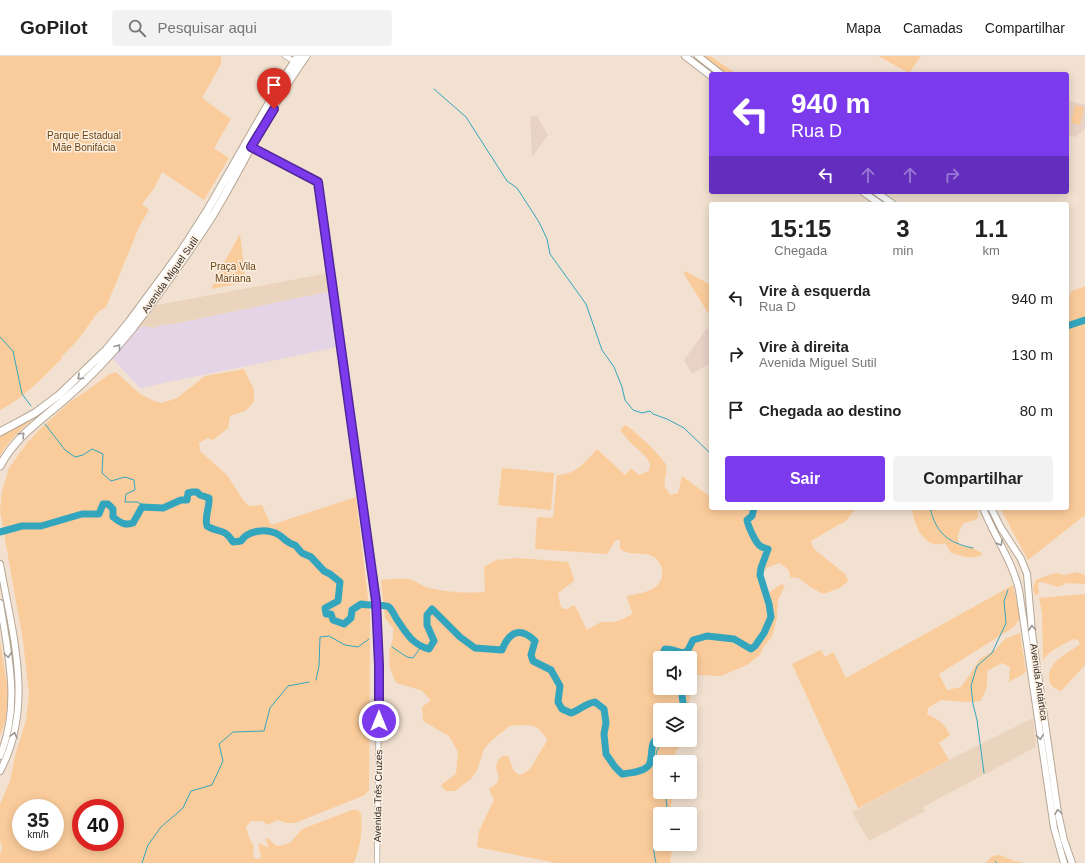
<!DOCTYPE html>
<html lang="pt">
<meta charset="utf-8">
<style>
body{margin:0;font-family:Arial,sans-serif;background:#f2f2f2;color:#222;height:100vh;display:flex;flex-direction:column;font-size:15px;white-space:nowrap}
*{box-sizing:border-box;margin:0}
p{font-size:13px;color:#767676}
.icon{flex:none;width:22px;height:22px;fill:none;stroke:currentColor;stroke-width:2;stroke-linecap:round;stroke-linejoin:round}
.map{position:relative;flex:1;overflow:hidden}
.drawer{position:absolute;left:709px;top:146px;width:360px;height:308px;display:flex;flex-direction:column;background:#fff;border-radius:4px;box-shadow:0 2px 10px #0003}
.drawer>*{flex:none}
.hud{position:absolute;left:709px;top:16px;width:360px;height:122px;border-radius:4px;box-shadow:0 2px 10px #0003;background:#7c3aed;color:#fff;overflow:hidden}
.fabs{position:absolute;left:653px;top:595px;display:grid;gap:8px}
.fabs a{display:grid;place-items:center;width:44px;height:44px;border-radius:4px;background:#fff;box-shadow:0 2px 10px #0003;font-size:20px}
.speed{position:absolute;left:12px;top:743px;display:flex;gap:8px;font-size:20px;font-weight:700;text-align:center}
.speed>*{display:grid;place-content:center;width:52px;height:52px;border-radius:50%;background:#fff;box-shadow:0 2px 10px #0003;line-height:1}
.speed small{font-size:10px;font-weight:400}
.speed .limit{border:6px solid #d22;background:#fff;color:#111}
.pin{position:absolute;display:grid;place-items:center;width:34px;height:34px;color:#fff;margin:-41px -17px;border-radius:50% 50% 50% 0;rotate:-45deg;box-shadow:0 0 4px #0007}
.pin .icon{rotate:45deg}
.me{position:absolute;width:44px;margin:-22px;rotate:0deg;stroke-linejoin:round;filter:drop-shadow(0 0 3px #0008)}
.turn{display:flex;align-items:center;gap:14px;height:84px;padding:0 16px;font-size:18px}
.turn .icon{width:52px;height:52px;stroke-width:2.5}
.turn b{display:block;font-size:28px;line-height:34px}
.lanes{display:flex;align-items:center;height:38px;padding:0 16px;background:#0003;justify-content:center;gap:20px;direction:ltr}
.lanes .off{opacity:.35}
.eta{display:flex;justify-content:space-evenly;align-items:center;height:68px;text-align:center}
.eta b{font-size:24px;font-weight:700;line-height:28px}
.action{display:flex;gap:8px;margin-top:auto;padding:8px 16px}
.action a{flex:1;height:46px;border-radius:4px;background:#7c3aed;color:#fff;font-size:16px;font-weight:700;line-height:46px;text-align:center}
.action a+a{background:#f2f2f2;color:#222}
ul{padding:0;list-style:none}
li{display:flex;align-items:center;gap:12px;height:56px;padding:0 16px}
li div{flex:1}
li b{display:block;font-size:15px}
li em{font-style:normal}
header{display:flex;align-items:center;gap:24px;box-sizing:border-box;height:56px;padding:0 20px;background:#fff;border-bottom:1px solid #e0e0e0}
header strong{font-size:19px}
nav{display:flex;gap:22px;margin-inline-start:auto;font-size:14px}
.search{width:280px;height:36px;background:#f2f2f2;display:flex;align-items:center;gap:10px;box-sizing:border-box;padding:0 14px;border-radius:4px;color:#767676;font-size:15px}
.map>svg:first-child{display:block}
.commercial{fill:#e5d4e6}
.built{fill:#ead4bd}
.education{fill:#e8d2c6}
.green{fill:#fbcc9b;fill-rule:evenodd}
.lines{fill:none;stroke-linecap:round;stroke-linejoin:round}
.stream{stroke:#33a6be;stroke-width:1}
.river{stroke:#33a6be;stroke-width:7}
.minor-casing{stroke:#b5a695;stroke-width:6}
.major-casing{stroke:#b5a695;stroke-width:8}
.highway-casing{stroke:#b5a695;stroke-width:9}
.minor{stroke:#fff;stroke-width:4.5}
.major{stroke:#fff;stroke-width:6}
.highway{stroke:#fff;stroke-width:7}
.oneway{stroke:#9a9694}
.route-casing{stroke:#51269a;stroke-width:10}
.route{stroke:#7c3aed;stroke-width:7}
.labels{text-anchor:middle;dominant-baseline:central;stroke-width:3;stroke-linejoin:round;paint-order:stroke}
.park-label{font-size:10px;fill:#684312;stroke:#fcefe1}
.street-label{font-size:10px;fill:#342e28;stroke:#fcefe1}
</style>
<header>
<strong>GoPilot</strong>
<div class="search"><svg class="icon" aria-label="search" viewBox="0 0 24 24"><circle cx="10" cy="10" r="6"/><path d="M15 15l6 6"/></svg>Pesquisar aqui</div>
<nav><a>Mapa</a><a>Camadas</a><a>Compartilhar</a></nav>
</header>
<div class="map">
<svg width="1085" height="807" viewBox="0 0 1085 807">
<rect width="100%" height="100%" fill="#f2e1d0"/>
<path class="commercial" d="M 331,235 L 338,291 L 140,332 L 112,302 L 136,272 L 145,270 L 155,272 L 160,269 L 173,268 Z"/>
<path class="built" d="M 329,217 L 331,235 L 173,268 L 160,269 L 155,272 L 145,270 L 136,272 L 152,250 Z
M 1033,662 L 1036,691 L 923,751 L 925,755 L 869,785 L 852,756 L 949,704 Z"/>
<path class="education" d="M 1067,44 L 1085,49 L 1085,73 L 1076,81 L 1067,79 Z
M 530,60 L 537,60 L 548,79 L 532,101 Z
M 707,272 L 711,276 L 711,307 L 692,318 L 684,304 Z"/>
<path class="green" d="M 0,0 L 221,0 L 221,8 L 202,42 L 231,63 L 214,92 L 229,102 L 204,144 L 162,116 L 155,131 L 142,148 L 149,154 L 140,169 L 106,251 L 98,256 L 77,285 L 61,301 L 62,303 C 42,321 25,342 0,354 Z
M 700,0 L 710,0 L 737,18 L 722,18 Z
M 878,0 L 921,0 L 909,17 Z
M 1075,49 L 1084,51 L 1080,69 L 1071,67 Z
M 240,178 L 246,226 L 211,233 L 225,205 Z
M 685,215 L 711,229 L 711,254 L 708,257 L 684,218 Z
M 1085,230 L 1085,459 L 1028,504 L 1000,452 L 1067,452 L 1067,243 L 1072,235 Z
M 244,313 L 254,334 L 254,346 L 245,355 L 230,360 L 228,372 L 213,384 L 208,382 L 199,387 L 200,395 L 227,419 L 243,444 L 249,450 L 262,449 L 271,469 L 356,441 L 370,559 L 369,734 L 365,739 L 295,767 L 286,767 L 277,764 L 268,769 L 262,765 L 251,765 L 246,771 L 248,779 L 254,791 L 253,799 L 256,803 L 261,802 C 261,797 258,793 259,787 L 269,792 L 265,782 L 269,783 L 275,789 L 279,790 L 290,787 L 302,773 L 352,754 L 358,754 L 361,758 C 363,774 360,791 354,807 L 0,807 L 0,799 L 2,792 L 0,783 L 0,748 L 10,725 L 15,700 L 26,664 L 29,638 L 23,585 L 0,455 L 2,435 L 9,412 L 27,387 L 41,372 L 71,345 L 85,336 L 108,319 L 116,316 L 140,338 L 154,345 L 162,347 L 177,342 L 205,320 ZM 21,752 L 55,752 L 55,786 L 21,786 ZM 81,752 L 115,752 L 115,786 L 81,786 Z
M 34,362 C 21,373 10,384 0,399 L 0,380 Z
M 625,369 C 633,373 663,401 666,409 C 668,416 663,424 665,431 C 666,433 669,437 670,439 L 678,437 L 682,420 L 708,439 L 711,437 L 711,452 L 860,452 L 854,455 L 845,466 L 838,469 L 811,485 L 813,492 L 846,519 L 848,525 L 840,532 L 823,538 L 810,531 L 799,522 L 790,521 C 790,513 785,511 779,507 L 767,512 L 760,519 L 766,539 L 781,528 L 785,530 L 778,544 L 777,562 L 772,581 L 764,590 L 760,599 L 747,609 L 721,620 L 698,619 C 693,626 689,641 689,650 C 690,657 692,658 690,665 L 690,654 L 660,654 L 660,684 L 683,684 L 682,688 L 675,696 L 676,700 L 682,704 L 683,706 L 660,706 L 660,736 L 674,736 L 671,748 L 671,758 L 660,758 L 660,788 L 673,788 L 670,807 L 556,807 L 477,791 L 479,775 L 494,744 L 489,733 C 491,731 495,729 497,727 C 503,717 489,713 502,700 L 508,700 L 514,715 L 519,719 C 532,715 533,707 540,696 C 543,691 546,689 547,683 L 540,674 L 534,670 L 523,669 L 510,670 L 492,684 L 484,693 L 477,714 L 471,723 L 455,735 L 446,735 L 441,729 L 456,718 L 458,696 L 449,680 L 423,665 L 422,651 L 431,644 L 421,634 L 396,627 L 390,612 L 389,596 L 393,582 L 393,572 L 385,562 L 381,524 C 391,523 402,521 412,524 C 418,526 423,531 429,532 C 440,535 475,539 485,535 L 484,511 L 496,504 L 518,502 L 568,506 L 574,523 L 573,526 L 558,537 L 560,548 L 563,553 L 567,553 L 574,549 C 580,557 582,565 587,574 L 601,566 L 614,566 L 623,563 L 632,558 C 632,551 627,546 627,540 C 643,537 668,533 661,510 C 659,506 656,501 650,499 C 641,496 629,500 620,493 L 620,483 L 615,485 L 607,498 L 535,493 L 537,461 L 553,462 L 557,419 C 576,419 585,406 597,393 L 625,419 L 631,412 L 639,419 L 649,415 L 650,408 L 646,401 L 630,386 L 620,374 ZM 660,602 L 690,602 L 690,632 L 660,632 Z
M 502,412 L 554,417 L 551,454 L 498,449 Z
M 912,452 L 978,452 L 978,462 L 975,464 L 964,467 C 958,474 957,480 959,489 L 973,492 L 983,498 C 971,505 964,500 951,497 L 945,487 C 924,495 913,467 912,452 Z
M 1077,516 L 1085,519 L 1085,528 L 1067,527 L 1058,531 L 1042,526 L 1038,527 L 1039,538 L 1035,539 L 1033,532 L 1036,524 L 1049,519 L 1057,517 L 1065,519 Z
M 1013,529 L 1020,562 L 1014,571 L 939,618 L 947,634 L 961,631 L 971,617 L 980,603 L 996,593 L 1005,583 L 1020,577 L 1026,616 L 1009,626 L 1010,611 L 1002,607 L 987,615 C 988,627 987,635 980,645 L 968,646 L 941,644 L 928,652 L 927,658 C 939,664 944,667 950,679 L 939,687 L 949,704 L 858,752 L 792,608 L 821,594 L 825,601 L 833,596 L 846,622 Z
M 1085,538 L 1085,609 L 1061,635 C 1055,633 1049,629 1049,622 C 1048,605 1069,597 1080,588 L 1078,584 L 1074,583 C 1067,586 1045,597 1043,605 L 1042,557 L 1039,542 Z
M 0,585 L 8,635 L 6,663 L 0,680 Z
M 1000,799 L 1014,805 L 1022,806 L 1022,807 L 986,807 L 992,800 Z"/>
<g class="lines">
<path class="stream" d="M 434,33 L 466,61 L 507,125 L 517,132 L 539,166 L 547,183 L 550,198 L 586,248 L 602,294 L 614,311 L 622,331 L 625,344 L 633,354 L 642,357 L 650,355 L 653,358 L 667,363 L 684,372 L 711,398
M 0,281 L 13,295 L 22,338 L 31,350
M 45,368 L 65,394 L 75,401 L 83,399 L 92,393 L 103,398 L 102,417 L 111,425 L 125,421 L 134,424 L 135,434 L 126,438 L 125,446 L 137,446 L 148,451
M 930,452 C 936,477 948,487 973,492
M 392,591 L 407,601 L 413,602 L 421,591
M 316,624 L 319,610 L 320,581 L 329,580 L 345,589 L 358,591 L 369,583
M 984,717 L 977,664 L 973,648 L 971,630 L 977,610 L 992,597 L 1006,567 L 1004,545 L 1008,534
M 660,718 L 656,697 L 662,684
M 665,736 L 668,758
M 995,805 L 997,807
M 142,807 L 148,789 L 161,771 L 183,752 L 191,735 L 212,729 L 223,705 L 219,688 L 233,676 L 264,675 L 270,652 L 288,630 L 309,626
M 656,807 C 653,793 651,781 660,769"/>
<path class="river" d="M 1067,270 L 1085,264
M 0,476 L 22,470 L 41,470 L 82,458 L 99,458 L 103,448 L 108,448 L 113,453 L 113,461 C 120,466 124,470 133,467 L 142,451 L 163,452 L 181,444 L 187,444 L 188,437 L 192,436 L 197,436 L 200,439 L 209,442 C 210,452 204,460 207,470 C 219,478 224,471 233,486 L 241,485 C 248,474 267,472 279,479 C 284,482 288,488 295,489 L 302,497 L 311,501 L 324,515 L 330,518 L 340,526 L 338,545 L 325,552 L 326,558 L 331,558 L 333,564 L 344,568 L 351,562 L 352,554 L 361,548 C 369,550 384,548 389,551 C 392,554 394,558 396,562 C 405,575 412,589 429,593 L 434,585 L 427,569 L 427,559 L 432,553 L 460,581 L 475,592 L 502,594 C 509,576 520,570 535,585 L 531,599 L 533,605 L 551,614 L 560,630 L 558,646 L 562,653 L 571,657 C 580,654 586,647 595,646 L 604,653 L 606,667 L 604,678 L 606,698 L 615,711 L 622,718 C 630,717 644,716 649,709 C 654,700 648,684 660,682
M 665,602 L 663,597 L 665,593 C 673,593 677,596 684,597 L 688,594 L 693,584 L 707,580 L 734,583 L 751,593 L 755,590 L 764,577 L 771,561 L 769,548 L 760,519 L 761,512 L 768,493 C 765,492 762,492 759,489 C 755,485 748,470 747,464 L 752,460 L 754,452
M 682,632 L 682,639 L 684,654
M 665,684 L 667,685 L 672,684"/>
<defs>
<path id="minor" d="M 285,0 L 294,5
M 251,91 L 318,126 L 377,555 L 379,635 L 377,807"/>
<path id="major" d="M 685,0 L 711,20
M 698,0 L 721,18
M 863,136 L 880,148
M 876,136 L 893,148
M 983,452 C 994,480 1012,504 1019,534 L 1054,772 L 1064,807
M 991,452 L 1001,472 L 1021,503 L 1027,518 L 1032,577 L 1058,757 L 1064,784 L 1072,807
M 0,508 C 12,576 35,650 0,715
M 0,547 C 8,597 21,650 0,700"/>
<path id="highway" d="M 0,376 L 35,357 L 59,339 L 106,294 L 129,266 L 182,194 L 207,155 L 273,40 L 298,0
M 0,410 C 15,381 40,365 64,344 C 90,322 112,298 133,272 C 161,235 188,198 213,159 C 244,107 271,49 306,0"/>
</defs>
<use href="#minor" class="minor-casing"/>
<use href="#major" class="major-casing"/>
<use href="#highway" class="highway-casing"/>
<use href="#minor" class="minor"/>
<use href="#major" class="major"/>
<use href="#highway" class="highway"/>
</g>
<defs><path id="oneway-chevron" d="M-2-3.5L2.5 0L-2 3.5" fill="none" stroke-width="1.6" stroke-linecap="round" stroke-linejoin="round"/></defs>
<g class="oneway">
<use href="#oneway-chevron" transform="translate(118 291) rotate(-52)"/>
<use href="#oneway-chevron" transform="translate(80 321) rotate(137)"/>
<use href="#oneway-chevron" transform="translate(22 379) rotate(-45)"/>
<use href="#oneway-chevron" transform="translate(1000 487) rotate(61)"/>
<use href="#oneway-chevron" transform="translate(1032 572) rotate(-94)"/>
<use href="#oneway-chevron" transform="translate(8 599) rotate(82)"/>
<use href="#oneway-chevron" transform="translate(14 679) rotate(-75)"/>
<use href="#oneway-chevron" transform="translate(1040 681) rotate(82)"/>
<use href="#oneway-chevron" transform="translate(1058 756) rotate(-99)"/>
</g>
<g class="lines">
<defs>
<path id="route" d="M 274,53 L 251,91 L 318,126 L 376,545 L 379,609 L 379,665"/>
</defs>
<use href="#route" class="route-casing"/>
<use href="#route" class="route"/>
</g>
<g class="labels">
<g class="park-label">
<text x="84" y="79">Parque Estadual<tspan x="84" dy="12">Mãe Bonifácia</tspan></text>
<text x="233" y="210">Praça Vila<tspan x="233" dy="12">Mariana</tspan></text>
</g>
<g class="street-label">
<text transform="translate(170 219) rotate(-55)">Avenida Miguel Sutil</text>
<text transform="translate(1039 626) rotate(82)">Avenida Antártica</text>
<text transform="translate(378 740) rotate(-89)">Avenida Três Cruzes</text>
</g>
</g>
</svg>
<div class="fabs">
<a><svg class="icon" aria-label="sound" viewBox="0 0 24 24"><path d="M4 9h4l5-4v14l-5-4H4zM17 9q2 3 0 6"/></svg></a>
<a><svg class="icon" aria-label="layers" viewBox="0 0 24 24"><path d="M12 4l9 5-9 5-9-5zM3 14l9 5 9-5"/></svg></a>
<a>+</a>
<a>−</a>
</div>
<div class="speed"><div>35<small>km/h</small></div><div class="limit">40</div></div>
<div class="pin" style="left:274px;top:53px;background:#d93025"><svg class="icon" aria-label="arrive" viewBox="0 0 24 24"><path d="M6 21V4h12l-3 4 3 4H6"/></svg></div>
<svg class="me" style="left:379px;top:665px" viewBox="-20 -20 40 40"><circle r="17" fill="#7c3aed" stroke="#fff" stroke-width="3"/><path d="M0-11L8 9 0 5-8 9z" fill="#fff"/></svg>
<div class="hud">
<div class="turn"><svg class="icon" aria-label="left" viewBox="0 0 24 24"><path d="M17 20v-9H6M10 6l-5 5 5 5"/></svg><div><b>940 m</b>Rua D</div></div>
<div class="lanes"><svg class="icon" aria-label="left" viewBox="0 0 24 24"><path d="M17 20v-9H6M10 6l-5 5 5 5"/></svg><svg class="icon off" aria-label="ahead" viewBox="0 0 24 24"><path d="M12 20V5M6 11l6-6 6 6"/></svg><svg class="icon off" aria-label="ahead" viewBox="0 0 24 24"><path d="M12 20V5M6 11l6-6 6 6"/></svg><svg class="icon off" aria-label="right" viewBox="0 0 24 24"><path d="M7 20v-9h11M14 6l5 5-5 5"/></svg></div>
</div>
<section class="drawer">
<div class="eta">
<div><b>15:15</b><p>Chegada</p></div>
<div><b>3</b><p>min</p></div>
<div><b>1.1</b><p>km</p></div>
</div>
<ul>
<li><svg class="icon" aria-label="left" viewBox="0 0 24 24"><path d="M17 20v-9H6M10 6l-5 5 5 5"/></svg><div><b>Vire à esquerda</b><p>Rua D</p></div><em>940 m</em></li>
<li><svg class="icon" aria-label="right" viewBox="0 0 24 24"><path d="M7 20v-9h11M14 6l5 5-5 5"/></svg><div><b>Vire à direita</b><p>Avenida Miguel Sutil</p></div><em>130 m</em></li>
<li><svg class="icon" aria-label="arrive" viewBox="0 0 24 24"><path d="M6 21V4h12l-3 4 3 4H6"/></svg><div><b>Chegada ao destino</b></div><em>80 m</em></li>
</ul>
<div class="action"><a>Sair</a><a>Compartilhar</a></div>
</section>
</div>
